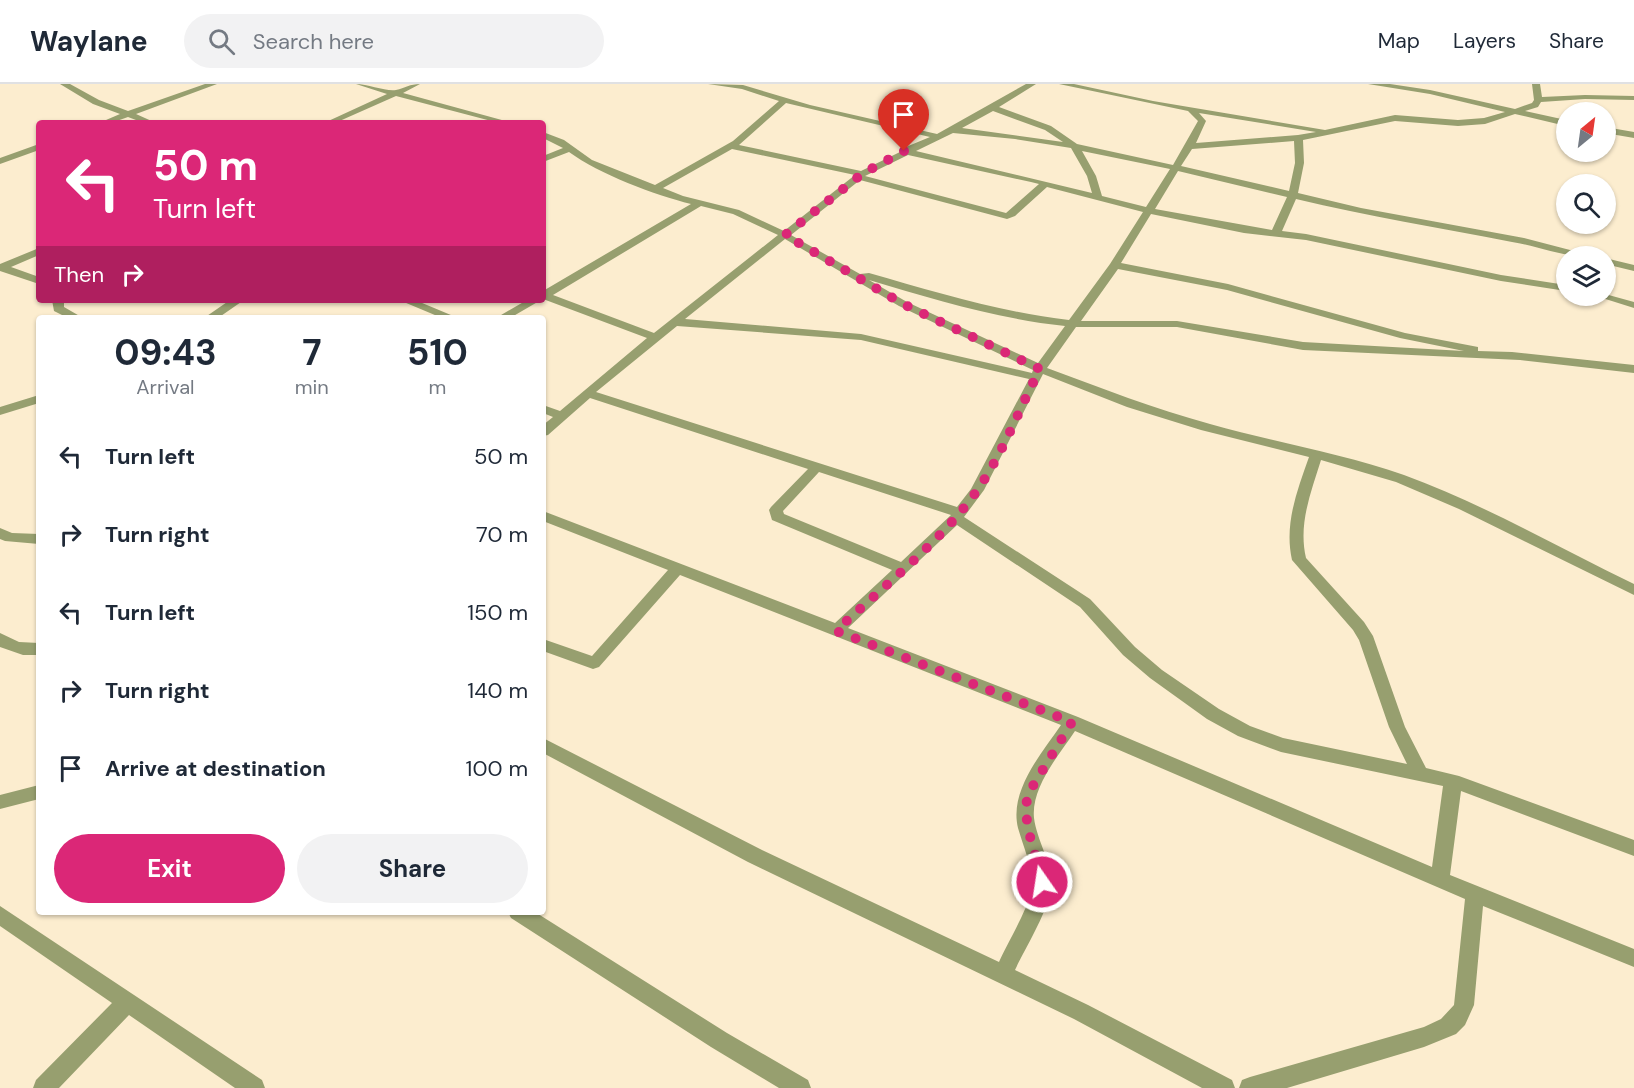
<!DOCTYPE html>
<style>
body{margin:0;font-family:"DM Sans",sans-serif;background:#f2f2f3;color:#1f2937;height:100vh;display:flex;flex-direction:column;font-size:22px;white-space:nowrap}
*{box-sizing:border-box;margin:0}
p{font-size:20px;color:#747a83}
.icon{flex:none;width:33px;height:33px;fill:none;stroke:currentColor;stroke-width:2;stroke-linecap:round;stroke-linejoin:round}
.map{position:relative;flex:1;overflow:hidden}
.side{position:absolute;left:36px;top:231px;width:510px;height:600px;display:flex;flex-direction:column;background:#fff;border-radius:6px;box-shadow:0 2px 4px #0004}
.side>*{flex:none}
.banner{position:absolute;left:36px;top:36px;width:510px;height:183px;border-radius:6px;box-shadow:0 2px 4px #0004;background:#db2777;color:#fff;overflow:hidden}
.needle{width:39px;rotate:29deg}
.controls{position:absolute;left:1556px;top:18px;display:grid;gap:12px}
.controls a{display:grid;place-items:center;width:60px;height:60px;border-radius:50%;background:#fff;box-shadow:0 2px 4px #0004;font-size:30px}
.pin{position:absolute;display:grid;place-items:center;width:51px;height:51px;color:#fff;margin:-62px -26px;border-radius:50% 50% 50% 0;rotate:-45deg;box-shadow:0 0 6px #0007}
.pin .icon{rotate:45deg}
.me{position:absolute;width:66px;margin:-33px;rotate:347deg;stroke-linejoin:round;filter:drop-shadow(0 0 4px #0008)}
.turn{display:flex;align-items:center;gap:21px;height:126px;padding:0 18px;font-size:27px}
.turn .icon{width:78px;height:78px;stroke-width:2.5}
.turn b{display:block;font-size:42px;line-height:51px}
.then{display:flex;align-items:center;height:57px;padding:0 18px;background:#0003;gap:12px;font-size:22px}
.eta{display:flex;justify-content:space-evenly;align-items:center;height:102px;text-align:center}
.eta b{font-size:36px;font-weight:700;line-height:42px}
.primary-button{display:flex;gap:12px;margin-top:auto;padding:12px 18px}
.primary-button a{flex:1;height:69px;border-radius:36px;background:#db2777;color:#fff;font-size:24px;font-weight:700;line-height:69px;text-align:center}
.primary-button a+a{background:#f2f2f3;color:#1f2937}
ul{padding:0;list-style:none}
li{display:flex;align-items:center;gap:18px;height:78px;padding:0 18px}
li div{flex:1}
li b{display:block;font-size:22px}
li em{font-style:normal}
header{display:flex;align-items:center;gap:36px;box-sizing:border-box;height:84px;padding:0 30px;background:#fff;border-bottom:2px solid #e0e1e3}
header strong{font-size:28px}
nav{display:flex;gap:33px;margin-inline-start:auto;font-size:21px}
.search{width:420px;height:54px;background:#f2f2f3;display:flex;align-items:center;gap:15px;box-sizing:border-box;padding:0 21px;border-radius:33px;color:#747a83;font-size:22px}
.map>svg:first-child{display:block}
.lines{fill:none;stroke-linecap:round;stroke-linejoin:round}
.minor{fill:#979f6f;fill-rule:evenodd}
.route{stroke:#db2777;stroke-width:10;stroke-dasharray:0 18}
</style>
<header>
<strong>Waylane</strong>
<div class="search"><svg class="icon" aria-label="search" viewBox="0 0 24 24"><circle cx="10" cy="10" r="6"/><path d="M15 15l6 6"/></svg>Search here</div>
<nav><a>Map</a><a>Layers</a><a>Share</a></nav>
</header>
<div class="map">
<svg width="1634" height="1004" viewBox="0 0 1634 1004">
<rect width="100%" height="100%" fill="#fcedcf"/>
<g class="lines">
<path class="minor" d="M 60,0 L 70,0 L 99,16 L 128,27 L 205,0 L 217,0 L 136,30 L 156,39 L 144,39 L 128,33 L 111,39 L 99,39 L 120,30 L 93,20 Z
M 356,0 C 368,0 387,8 396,6 C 405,4 410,0 420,0 L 403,9 L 513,39 L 499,39 L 396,12 L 335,39 L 324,39 L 387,10 Z
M 708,0 L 743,1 L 810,21 L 937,50 L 1026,0 L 1036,0 L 999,23 L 1051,42 L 1077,60 L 1173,81 L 1198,37 L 1188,27 L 1059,0 L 1074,0 L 1153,17 L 1325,46 L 1395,31 L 1458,36 L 1484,34 L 1505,28 L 1430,10 L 1368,0 L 1390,0 L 1430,6 L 1515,25 L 1532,19 L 1534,16 L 1532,0 L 1540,0 L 1542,13 L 1585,11 L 1634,12 L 1634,16 L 1585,15 L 1541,18 L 1538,23 L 1525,27 L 1566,36 L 1566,42 L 1515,30 L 1485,40 L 1458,42 L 1395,37 L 1303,56 L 1304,79 L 1298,109 L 1361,124 L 1524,154 L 1593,172 C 1568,175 1538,162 1512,158 C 1440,144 1368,132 1296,115 L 1282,147 L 1306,150 L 1501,191 L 1566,201 L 1566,207 L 1501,197 L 1306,156 L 1244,149 L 1151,130 L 1121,179 L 1228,200 L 1405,249 L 1478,263 L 1478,267 L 1512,268 L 1634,281 L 1634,289 L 1520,276 L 1303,266 L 1177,243 L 1076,243 L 1047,284 C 1101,304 1155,325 1210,340 C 1274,358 1341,369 1404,391 C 1483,420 1558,463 1634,500 L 1634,511 L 1459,425 L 1396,398 L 1321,376 C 1311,408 1298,440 1306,474 L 1364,538 L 1373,552 L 1405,643 L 1426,684 L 1459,692 L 1634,756 L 1634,772 L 1461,707 L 1450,791 L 1634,865 L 1634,883 L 1483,822 L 1474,921 L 1465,941 L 1456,950 L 1424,963 L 1287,1004 L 1239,1004 L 1242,996 L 1250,993 L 1424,943 L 1441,935 L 1454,921 L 1465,815 L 1075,647 C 1059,671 1031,703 1034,734 C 1037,759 1056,783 1050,810 C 1045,832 1025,865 1015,886 L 1088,921 L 1232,996 L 1235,1004 L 1202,1004 L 1074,935 L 748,778 L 543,669 L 543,654 L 762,766 L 999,878 C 1007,860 1028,825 1031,807 C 1034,785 1024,765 1018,744 C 1009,707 1041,670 1061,641 L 680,491 L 599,583 L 593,585 L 543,567 L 543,555 L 592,572 L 668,486 L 543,437 L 543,427 L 835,539 L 892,486 L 772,436 L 769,426 L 771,423 L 808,385 L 590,314 L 548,351 L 543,352 L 543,341 L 553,333 L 543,329 L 543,321 L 560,327 L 647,254 L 543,215 L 543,207 L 691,120 C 655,111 599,90 569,68 L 543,78 L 543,72 L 563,64 L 543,54 L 543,48 L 564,56 L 592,76 L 655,101 L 733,57 L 779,17 L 742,5 ZM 786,19 L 930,53 L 901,65 L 900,68 L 861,87 L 739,61 ZM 993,27 L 1045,46 L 1063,58 L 962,44 ZM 1199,29 L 1316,48 L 1298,51 L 1196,59 L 1206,37 ZM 953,49 L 1015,55 L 1071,64 L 1087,92 L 1092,109 L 916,67 ZM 1294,57 L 1295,79 L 1289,107 L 1181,82 L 1192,65 ZM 732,65 L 855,91 L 784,147 L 739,126 L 683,112 L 663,104 ZM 1082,67 L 1170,85 L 1146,123 L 1102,112 L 1096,92 ZM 908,71 L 1031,98 L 1039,100 L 1006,129 L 865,92 ZM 1178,87 L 1287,113 L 1272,146 L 1155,125 ZM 860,96 L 1007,135 L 1015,132 L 1047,103 L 1143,128 L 1110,180 L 1069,236 C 1001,228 935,208 869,189 L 860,190 L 791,151 ZM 701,122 L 733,130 L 778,151 L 654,249 L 553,211 ZM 785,155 L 899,222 L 1033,286 L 1032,289 L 861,250 L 685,235 ZM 1118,185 L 1227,206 L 1400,254 L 1464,267 L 1303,258 L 1177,237 L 1081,237 ZM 869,196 C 933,215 998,235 1065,242 L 1038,279 L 907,218 ZM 677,242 L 861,256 L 1029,295 L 971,405 L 957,423 L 596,308 ZM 1043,290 L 1127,323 L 1201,346 L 1309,373 C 1297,407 1284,440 1292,476 L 1353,546 L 1359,556 L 1389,643 L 1407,680 L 1283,654 L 1250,642 L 1219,625 L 1162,586 L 1135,563 L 1090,515 L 964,433 L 984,406 ZM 819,388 L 951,431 L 901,478 L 784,430 L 783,427 ZM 957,441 L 1080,523 L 1123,571 L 1150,594 L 1207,635 L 1238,652 L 1281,668 L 1443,702 L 1432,783 L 1078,633 L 848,544 Z
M 1605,43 L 1634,48 L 1634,54 L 1605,49 Z
M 39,60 L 39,66 L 0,80 L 0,74 Z
M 39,164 L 39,171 L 11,183 L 39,193 L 39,200 L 0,187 L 0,180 Z
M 1605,174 L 1634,181 L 1634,187 L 1605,180 Z
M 1605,210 L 1634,218 L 1634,224 L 1596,212 Z
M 52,216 L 64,216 L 64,223 L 83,234 L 68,234 L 54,227 Z
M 230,216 L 244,216 L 218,234 L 204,234 Z
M 399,216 L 415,216 L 458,234 L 442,234 Z
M 527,216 L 541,216 L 510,234 L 496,234 Z
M 39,311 L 39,319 L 0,331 L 0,323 Z
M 0,444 L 12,449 L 39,450 L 39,460 L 5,457 L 0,455 Z
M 0,549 L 19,558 L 39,559 L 39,571 L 23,571 L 0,563 Z
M 39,701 L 39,715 L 0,725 L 0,711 Z
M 0,822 L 262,996 L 265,1004 L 235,1004 L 129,931 L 59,1004 L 33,1004 L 36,996 L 112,919 L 0,842 Z
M 508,828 L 535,828 L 727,949 L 808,996 L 811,1004 L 779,1004 L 711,963 L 511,834 Z"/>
</g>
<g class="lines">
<path class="route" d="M 904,67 L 862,90 L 785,151 L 903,220 L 1040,285 C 1019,325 1003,370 976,408 C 940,459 882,503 836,547 L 1072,638 L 1028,710 C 1021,740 1037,769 1042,798"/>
</g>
</svg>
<div class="controls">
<a><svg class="needle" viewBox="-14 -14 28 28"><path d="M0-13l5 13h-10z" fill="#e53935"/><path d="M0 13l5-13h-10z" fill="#747a83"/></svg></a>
<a><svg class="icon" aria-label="search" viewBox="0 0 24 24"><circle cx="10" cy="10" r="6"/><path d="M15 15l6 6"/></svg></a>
<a><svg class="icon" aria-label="layers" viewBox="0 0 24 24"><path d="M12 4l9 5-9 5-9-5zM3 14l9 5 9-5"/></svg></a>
</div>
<div class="pin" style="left:904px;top:67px;background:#d93025"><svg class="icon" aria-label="arrive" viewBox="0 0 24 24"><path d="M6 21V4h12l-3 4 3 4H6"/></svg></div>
<svg class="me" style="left:1042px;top:798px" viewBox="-20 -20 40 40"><circle r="17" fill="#db2777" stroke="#fff" stroke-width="3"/><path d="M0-11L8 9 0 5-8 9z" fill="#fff"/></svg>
<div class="banner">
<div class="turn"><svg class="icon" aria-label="left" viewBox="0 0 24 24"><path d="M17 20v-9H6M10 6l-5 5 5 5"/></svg><div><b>50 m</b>Turn left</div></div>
<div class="then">Then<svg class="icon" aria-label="right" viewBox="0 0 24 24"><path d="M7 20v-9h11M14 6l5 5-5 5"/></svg></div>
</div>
<section class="side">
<div class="eta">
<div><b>09:43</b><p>Arrival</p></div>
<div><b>7</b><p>min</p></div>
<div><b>510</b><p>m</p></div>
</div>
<ul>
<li><svg class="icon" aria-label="left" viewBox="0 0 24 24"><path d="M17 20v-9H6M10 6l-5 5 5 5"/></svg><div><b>Turn left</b></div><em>50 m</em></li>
<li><svg class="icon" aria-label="right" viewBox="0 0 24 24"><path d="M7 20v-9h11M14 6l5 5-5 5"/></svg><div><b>Turn right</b></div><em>70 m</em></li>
<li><svg class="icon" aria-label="left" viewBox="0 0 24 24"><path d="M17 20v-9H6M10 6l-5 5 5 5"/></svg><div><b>Turn left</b></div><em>150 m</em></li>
<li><svg class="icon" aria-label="right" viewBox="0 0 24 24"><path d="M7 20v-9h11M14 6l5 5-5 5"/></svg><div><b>Turn right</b></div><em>140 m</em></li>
<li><svg class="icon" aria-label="arrive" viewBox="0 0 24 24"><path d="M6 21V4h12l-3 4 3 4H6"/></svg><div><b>Arrive at destination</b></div><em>100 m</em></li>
</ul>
<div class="primary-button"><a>Exit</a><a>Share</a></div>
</section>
</div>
